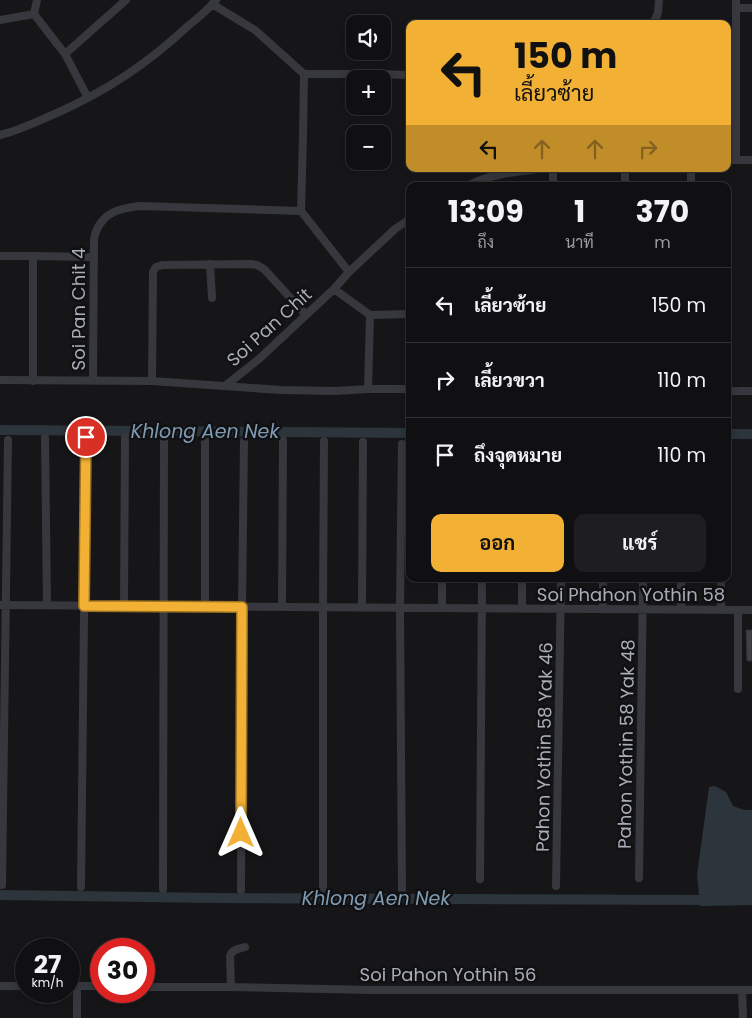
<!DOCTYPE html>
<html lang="th">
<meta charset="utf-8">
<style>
body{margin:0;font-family:Poppins,Sarabun,sans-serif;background:#1e1e20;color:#f1f3f6;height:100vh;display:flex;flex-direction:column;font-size:19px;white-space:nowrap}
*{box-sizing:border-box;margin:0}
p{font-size:16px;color:#9c9d9f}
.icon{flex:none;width:28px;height:28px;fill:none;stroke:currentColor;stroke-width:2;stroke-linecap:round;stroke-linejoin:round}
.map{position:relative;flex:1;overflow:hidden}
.drawer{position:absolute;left:406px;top:182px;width:325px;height:400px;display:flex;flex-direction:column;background:#101012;border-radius:10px;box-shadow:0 2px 8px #0003,0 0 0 1px #303032}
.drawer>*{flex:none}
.banner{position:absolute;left:406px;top:20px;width:325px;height:152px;border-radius:10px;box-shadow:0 2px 8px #0003,0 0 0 1px #303032;background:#f2b134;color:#111;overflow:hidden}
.tools{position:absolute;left:346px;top:15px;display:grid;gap:10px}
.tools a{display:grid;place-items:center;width:45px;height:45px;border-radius:10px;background:#101012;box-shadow:0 2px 8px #0003,0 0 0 1px #303032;font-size:25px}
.speed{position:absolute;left:15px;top:938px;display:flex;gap:10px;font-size:25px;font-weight:700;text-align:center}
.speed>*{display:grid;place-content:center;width:65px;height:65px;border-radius:50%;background:#101012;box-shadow:0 2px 8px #0003,0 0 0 1px #303032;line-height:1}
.speed small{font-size:12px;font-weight:400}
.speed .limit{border:8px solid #d22;background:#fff;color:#111}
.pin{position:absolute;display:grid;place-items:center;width:42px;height:42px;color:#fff;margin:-21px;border:2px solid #fff;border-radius:50%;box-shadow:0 1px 5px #0007}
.me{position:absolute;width:55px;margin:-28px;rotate:0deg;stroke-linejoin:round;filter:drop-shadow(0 0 4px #0008)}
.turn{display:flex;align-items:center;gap:18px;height:105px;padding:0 25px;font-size:22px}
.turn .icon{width:65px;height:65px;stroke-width:2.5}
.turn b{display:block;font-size:35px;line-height:42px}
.lanes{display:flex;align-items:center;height:48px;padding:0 25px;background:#0003;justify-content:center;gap:25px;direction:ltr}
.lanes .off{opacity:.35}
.eta{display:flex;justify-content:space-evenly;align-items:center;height:85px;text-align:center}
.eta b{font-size:30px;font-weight:700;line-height:35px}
.action{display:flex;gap:10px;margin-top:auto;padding:10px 25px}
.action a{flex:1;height:58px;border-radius:10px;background:#f2b134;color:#111;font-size:20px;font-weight:700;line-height:58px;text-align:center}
.action a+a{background:#1e1e20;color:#f1f3f6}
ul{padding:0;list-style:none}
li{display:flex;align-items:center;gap:15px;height:75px;padding:0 25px;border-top:1px solid #303032}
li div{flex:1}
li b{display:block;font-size:19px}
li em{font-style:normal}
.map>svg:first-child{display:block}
.water{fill:#2c353c}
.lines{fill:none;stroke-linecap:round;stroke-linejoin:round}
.canal{stroke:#2c353c;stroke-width:10}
.building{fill:#404145;stroke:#303034}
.minor{stroke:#37383d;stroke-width:8}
.route-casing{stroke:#9d7322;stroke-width:12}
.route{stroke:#f2b134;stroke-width:9}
.labels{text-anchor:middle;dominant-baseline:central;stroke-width:5;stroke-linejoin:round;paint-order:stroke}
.street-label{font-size:18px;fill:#a8adb8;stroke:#111113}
.water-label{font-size:19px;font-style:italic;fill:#7f9bb3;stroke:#111113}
</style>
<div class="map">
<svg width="752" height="1018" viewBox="0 0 752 1018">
<rect width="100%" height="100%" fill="#161618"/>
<path class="water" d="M 715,786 L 726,792 L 733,806 L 744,810 L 752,810 L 752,905 L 700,906 L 697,875 L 709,787 Z"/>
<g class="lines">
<path class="canal" d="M 0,430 L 410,433
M 728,434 L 752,434
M 0,895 L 218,898 L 711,900"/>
</g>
<path class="building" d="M 746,630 L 752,630 L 752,661 L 747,661 Z"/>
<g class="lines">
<path class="minor" d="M 212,4 L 255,30 L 304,74
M 736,8 L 752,8
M 34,14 L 37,0
M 0,20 L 34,14 L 65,54 L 88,98
M 653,24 L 658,13 L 659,0
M 65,54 L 126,0
M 304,74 L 374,74 L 410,75
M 0,135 C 20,130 38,121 57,113 C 108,90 147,64 188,26 C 198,18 208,10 216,0
M 736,159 L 736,0
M 728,160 L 752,160
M 691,169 L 691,186
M 467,186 C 490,174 514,172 539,169
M 553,186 L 553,169
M 625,186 L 625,169
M 301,211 L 303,137 L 304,74
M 0,256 L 33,256
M 210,264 L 212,298
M 334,289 L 370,315 L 368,389
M 370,315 L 410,314
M 0,380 L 152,381 L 281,390 L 335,391 L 368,389 L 410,389
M 93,380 L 94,239 C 95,234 97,228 100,224 C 109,210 125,208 140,206 L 301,211 L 349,272
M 33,381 L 33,256 L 93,257
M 152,381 L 153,272 L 156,267 L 162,265 L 251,264 L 257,265 L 264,269 L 306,315
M 225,386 L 259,359 L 334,289 L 349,272 L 395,229 L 410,219
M 728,391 L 752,391
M 45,438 L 47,605
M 205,438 L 205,606
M 402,444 L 400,608 L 402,891
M 522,579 L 522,609
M 603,579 L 603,609
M 0,605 L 752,610
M 124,606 L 125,437
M 282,607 L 283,440
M 362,608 L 363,442
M 442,608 L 442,579
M 681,610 L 681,579
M 721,610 L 721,579
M 738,610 L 738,689
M 639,878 L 643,579
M 480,879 L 482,579
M 2,885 L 8,440
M 556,886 L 561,579
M 81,887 L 86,437
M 163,889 L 164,438
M 241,890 L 242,607 L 244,441
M 323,895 L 323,607 L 324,441
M 0,986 L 26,986
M 69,986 L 101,986
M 144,987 L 231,987 L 372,990 L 752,990
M 231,987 L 230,956 C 232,949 239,949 245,947
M 742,990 L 743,1018
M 77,1018 L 77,986"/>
</g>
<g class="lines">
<defs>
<path id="route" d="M 86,437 L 84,606 L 242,607 L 241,833"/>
</defs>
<use href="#route" class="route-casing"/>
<use href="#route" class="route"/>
</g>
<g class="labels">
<g class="street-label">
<text transform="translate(78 309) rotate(-90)">Soi Pan Chit 4</text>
<text transform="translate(269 327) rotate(-42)">Soi Pan Chit</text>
<text x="631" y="594">Soi Phahon Yothin 58</text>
<text transform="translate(626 744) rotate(-89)">Pahon Yothin 58 Yak 48</text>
<text transform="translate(544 747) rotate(-89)">Pahon Yothin 58 Yak 46</text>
<text x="448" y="974">Soi Pahon Yothin 56</text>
</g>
<g class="water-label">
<text x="205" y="431">Khlong Aen Nek</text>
<text x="376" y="898">Khlong Aen Nek</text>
</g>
</g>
</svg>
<div class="tools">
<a><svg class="icon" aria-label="sound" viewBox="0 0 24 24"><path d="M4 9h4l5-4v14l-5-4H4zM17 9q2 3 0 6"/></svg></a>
<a>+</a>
<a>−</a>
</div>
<div class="speed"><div>27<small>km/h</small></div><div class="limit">30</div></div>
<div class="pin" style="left:86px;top:437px;background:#d93025"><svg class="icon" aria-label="arrive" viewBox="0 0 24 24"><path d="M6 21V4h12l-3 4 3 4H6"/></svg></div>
<svg class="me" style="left:241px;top:833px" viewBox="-20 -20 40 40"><path d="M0-17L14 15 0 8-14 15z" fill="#f2b134" stroke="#fff" stroke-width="4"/></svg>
<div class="banner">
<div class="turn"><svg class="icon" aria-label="left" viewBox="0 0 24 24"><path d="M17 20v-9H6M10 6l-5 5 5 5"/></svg><div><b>150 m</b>เลี้ยวซ้าย</div></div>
<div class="lanes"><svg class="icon" aria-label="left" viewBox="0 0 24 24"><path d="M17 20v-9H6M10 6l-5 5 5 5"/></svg><svg class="icon off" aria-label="ahead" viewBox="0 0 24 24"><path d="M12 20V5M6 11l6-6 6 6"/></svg><svg class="icon off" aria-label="ahead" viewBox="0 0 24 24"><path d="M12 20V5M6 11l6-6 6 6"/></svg><svg class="icon off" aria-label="right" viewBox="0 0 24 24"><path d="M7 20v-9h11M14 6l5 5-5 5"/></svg></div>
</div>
<section class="drawer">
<div class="eta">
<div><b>13:09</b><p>ถึง</p></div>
<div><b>1</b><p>นาที</p></div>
<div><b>370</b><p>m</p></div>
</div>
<ul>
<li><svg class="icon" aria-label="left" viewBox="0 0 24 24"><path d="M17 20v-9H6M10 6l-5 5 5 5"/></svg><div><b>เลี้ยวซ้าย</b></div><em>150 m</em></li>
<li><svg class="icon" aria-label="right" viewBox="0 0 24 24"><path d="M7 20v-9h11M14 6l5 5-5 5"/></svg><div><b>เลี้ยวขวา</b></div><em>110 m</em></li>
<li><svg class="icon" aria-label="arrive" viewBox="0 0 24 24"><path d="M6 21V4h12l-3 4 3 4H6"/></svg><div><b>ถึงจุดหมาย</b></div><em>110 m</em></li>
</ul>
<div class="action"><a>ออก</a><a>แชร์</a></div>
</section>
</div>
